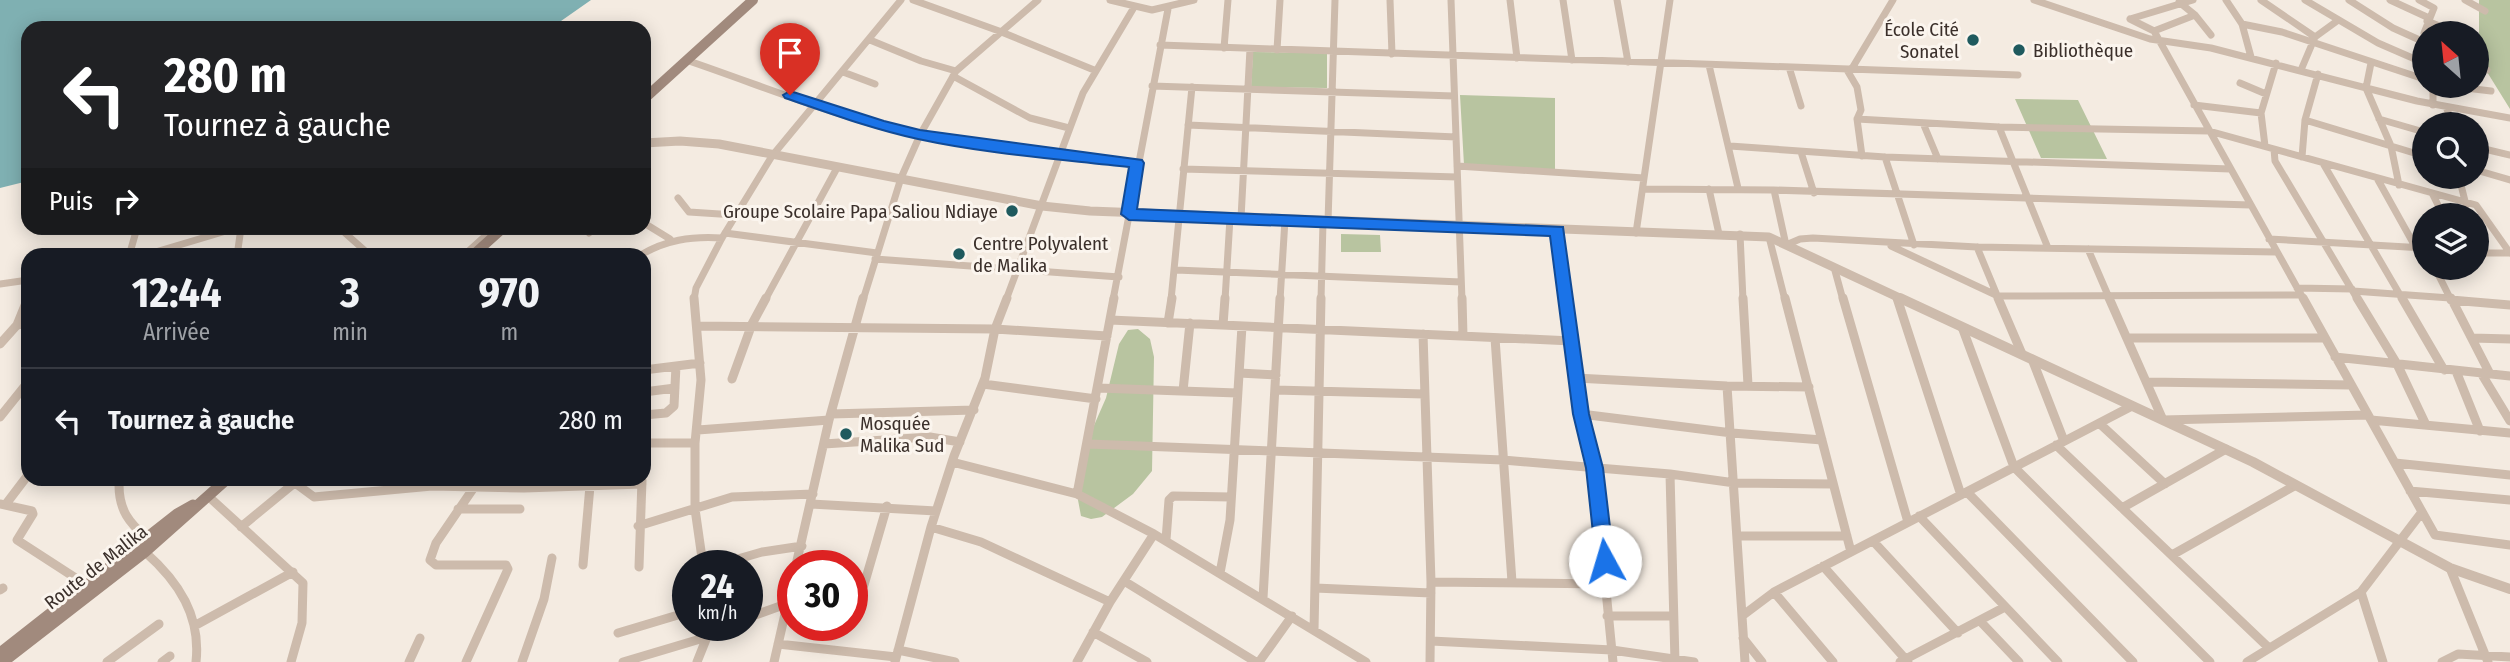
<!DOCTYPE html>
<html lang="fr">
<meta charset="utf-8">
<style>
body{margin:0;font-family:"Fira Sans Condensed",sans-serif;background:#242831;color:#f1f3f6;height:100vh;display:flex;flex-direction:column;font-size:26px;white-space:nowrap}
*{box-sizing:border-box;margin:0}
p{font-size:23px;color:#9ea1a6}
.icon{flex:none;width:38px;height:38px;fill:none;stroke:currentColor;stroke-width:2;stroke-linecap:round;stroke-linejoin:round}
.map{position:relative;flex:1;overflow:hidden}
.side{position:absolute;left:21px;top:248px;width:630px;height:238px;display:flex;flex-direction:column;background:#171b24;border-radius:21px;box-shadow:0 4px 18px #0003}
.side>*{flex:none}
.top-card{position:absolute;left:21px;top:21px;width:630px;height:214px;border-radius:21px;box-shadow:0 4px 18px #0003;background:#202124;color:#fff;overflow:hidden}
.needle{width:46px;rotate:333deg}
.tools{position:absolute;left:2412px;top:21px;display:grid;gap:14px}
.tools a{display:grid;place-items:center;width:77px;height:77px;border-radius:50%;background:#171b24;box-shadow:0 4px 18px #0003;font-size:35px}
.speed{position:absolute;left:672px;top:550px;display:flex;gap:14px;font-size:35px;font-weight:700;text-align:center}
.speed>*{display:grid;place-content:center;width:91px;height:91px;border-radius:50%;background:#171b24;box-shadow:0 4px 18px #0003;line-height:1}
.speed small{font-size:18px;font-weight:400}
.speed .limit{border:10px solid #d22;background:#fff;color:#111}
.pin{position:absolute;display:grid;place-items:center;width:60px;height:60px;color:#fff;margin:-72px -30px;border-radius:50% 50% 50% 0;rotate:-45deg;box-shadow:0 0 7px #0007}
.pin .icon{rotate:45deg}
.me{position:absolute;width:77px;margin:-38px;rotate:354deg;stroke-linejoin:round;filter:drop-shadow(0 0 5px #0008)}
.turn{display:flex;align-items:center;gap:24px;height:147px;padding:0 28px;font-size:32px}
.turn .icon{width:91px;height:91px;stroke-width:2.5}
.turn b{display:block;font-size:49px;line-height:60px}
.then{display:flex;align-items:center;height:66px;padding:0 28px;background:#0003;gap:14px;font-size:26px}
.eta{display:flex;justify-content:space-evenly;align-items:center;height:119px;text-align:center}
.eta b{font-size:42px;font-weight:700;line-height:49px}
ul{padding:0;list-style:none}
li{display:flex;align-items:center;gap:21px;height:105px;padding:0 28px;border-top:2px solid #363941}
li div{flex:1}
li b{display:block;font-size:26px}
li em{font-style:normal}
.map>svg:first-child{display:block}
.green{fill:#b8c4a0}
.water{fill:#7fb0b2}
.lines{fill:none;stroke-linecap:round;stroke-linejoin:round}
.minor-far1{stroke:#cdbbac;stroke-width:7}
.minor{stroke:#cdbbac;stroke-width:9}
.tertiary-far1{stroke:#cdbbac;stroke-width:9}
.tertiary{stroke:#cdbbac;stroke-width:10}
.secondary-far1{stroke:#a18a7d;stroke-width:10}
.secondary{stroke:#a18a7d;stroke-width:11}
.route{fill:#1a73e8;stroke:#114b97;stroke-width:2}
.poi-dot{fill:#1f5a5e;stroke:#fbf5ee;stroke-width:2.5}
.labels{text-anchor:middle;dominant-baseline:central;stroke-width:6;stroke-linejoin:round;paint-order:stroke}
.poi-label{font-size:19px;fill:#3b302b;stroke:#fbf5ee;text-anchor:start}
.street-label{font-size:19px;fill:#3b302b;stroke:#fbf5ee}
</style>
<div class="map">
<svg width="2510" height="662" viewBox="0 0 2510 662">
<rect width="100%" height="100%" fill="#f4ebe1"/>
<path class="green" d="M 2479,0 L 2510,0 L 2510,109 L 2479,59 Z
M 1253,52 L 1327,53 L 1327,88 L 1251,87 Z
M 1460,95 L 1555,98 L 1555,172 L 1464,165 Z
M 2015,99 L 2078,100 L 2107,159 L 2041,158 Z
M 1341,234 L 1380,235 L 1381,252 L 1341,252 Z
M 1138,329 L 1150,339 L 1154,357 L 1152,471 L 1133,494 L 1102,517 L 1091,519 L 1081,516 L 1078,500 L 1092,430 L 1106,398 L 1119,344 L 1128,330 Z"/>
<path class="water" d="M 0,0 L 591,0 L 551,28 L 28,28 L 28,181 L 0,188 Z"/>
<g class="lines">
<path class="minor-far1" d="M 913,0 L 999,31 L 1094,70
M 1110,0 L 1152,10 L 1194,0
M 1390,0 L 1392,54
M 1451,0 L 1462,300
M 1510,0 L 1517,58
M 1563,0 L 1572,60
M 1617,0 L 1628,62
M 2034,0 L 2150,39 L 2211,48 L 2417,101 L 2510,118
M 2226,0 L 2242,24 L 2251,57
M 2261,0 L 2315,37
M 2305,0 L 2378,43 L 2424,63
M 2349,0 L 2393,28 L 2424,42
M 2390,0 L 2429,18
M 2419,0 L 2434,8 L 2424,33
M 2465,0 L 2485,11
M 2179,2 L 2195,15 L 2211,35
M 2130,19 L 2154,31 L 2304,300
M 2130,19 L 2193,0
M 2427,21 L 2457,33
M 2242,24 L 2282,32 L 2424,79
M 2154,31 L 2195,15
M 870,40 L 921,61 L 956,71
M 1160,45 L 2018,75
M 1224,48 L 1228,0
M 1277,50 L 1280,0
M 686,60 C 751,82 817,109 883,127 C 966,148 1052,154 1137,163
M 2422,62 L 2423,38
M 2371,63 L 2366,88 L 2391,146 L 2399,185
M 1709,65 L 1738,188
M 1789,67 L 1801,106
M 2476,69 L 2487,70
M 1847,70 L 1857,87 L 1861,110 L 1857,119 L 1862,156
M 1851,70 L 1893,0
M 2301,70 L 2315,37 L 2337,21
M 843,72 L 875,84
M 953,76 L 1030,118 L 1069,128
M 2240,83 L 2266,94
M 1152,86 L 1454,96
M 2433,86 L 2433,105
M 2449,86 L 2491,91
M 2194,105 L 2261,113
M 2446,107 L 2453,124
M 1857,119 L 1999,127 L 2209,131 L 2476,205 L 2510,253
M 2379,119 L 2424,132
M 2305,120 L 2424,156
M 1923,123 L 1938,159
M 1188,125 L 1456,137
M 1999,127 L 2048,248
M 1730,146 L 1885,157 L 2230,169
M 2265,146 L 2261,113 L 2276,63
M 2476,147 L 2510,155
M 2274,149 L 2275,161 L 2358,300
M 1801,152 L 1814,193
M 1885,157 L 1914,245
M 2302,157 L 2305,120 L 2318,74
M 2324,165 L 2403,300
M 1457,166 L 1644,178
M 1183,169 L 1457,177
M 2476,170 L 2510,180
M 2459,177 L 2466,205
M 2378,180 L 2416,248
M 1643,189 L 1774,190 L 1786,245 L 1800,239 L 1813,238 L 1977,247 L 2276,252
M 1709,189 L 1719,234
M 1774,190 L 2250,205
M 2433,195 L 2443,215
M 678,198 L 689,212 L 735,215
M 1241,218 L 1250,49
M 1328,222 L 1335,0
M 644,223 L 670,239
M 1557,231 L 1566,300
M 345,233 L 371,256
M 589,233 L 596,228
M 725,233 L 877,253
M 1636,233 L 1670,0
M 1740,234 L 1743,300
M 1769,237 L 1785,300
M 2269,239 L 2424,248
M 1891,246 L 1998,296 L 2301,295
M 1977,247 L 1999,300
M 2088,249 L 2110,300
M 2476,253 L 2510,253
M 129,256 L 137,228
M 142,256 L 236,228
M 237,256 L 241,228
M 306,256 L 315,256
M 463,256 L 494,228
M 639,256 C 665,240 691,236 722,238
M 875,259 L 1119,277
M 1834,267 L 1843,300
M 2435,268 L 2451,300
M 1176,270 L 1461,282
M 0,284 L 28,280
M 2297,288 L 2352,289
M 2353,291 L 2450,298
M 1896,296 L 1897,300
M 27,300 L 28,297
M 694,300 L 696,288 L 722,238 L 772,156 L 901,0
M 765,300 L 837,168
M 863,300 L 901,178 L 920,135 L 956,71 L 1038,0
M 1006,300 L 1083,93 L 1133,9
M 1113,300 L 1168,9
M 1171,300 L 1192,87
M 1225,300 L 1230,218
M 1280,300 L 1285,220
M 1321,300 L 1323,222"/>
<path class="minor" d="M 694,298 L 701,380 L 695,443 L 695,509 L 703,565
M 1462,298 L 1463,336
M 1566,298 L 1581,414 L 1594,468 L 1613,662
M 1743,298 L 1748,385
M 1785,298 L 1851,552
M 1843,298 L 1908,522
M 1897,298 L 1961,495
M 1998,298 L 2022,354
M 2109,298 L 2163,420 L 2368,415
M 2303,298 L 2435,535 L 2510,545
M 2357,298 L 2397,364 L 2426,425
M 2402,298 L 2444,370
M 2451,298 L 2490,374
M 2451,300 L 2510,305
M 1110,320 L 1572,341
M 1168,323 L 1172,298
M 17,325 L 28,323
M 1223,325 L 1225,298
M 697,326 L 995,329 L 1107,336
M 1962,327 L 2014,467 L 2210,662
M 1423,334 L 1431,582 L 1430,662
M 1495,338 L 1512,582
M 2127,338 L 2325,338
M 2472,338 L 2510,339
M 0,344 L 17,325 L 28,298
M 2335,357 L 2510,376
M 2032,359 L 2064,441
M 644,370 L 700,363
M 2456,371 L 2480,431
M 1239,373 L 1276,375
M 2481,373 L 2510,421
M 1576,378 L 1727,386 L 1809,387
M 732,379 L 752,324 L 766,298
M 2147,382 L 2351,385
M 983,384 L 1096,399
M 1727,386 L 1745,662
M 1098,388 L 1237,393
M 1275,390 L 1424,394
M 1183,391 L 1190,323
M 644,392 L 675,388
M 831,414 L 974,410
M 1581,414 L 1732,433 L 1822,440
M 644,415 L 666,413 L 674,406 L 676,366
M 0,417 L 28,382
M 2371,420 L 2510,433
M 2099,423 L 2165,484
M 698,430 L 829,420
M 644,443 L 695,443
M 824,444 L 930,437 L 960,442
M 1088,444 L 1503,460 L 1670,474 L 1735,483 L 1833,484
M 2056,445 L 2269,648
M 952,462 L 1077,494 L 1154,534 L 1366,662
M 2395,463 L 2510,475
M 1670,474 L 1675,662
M 291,480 L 314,497 L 432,486 L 524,488 L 642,484
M 119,485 C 119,510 129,523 147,538
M 2410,491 L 2510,500
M 1967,492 L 2133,662
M 1077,494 L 1114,298
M 208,496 L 303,583 L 302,623 L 291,662
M 0,504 L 32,511 L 33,514 L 17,540 L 88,586
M 6,504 L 28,475
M 811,504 L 936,511
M 2122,508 L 2226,449
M 458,509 L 520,509
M 1919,516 L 2058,662
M 638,526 L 732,497 L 813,494
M 241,527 L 298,480
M 931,527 L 981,542 L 1110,602
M 1738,536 L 1847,536
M 1166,540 L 1169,500 L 1173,496 L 1231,497
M 1873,541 L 1958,633
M 145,552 C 179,582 201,616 196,662
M 2172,555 L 2296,485
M 583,565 L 590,486
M 717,565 L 762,552 L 802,546
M 796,565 L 829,420 L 863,298
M 1823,566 L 1908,662
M 639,567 L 642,480
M 2450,568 L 2488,662
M 1220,573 L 1230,520 L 1242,326
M 1124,581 L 1256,662
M 1431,582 L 1607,584
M 864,585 L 887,506
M 1315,588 L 1431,593
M 0,590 L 3,588
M 1774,592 L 1833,662
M 2361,592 L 2383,662
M 1263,598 L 1280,298
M 1607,616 L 1673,616
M 1742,616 L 1774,592 L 2132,406
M 747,618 L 786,604
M 1980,621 L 2019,662
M 196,625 L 293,572
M 1314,630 L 1321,298
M 1093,632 L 1147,662
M 618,633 L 688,612
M 1743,638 L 1762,662
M 1431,641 L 1612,650 L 1694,662
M 778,644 L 896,657
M 898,650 L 955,662
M 107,662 L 159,624
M 162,662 L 170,656
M 409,662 L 420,638
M 466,662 L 508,569 L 506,565 L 436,565 L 430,560 L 436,543 L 479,480
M 522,662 L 544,599 L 552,558
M 623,662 L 707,637 L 729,625
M 697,662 L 707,637 L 706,625
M 774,662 L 793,579
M 895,662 L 931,527 L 954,456 L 985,378 L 995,329 L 1007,298
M 1077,662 L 1110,602 L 1154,534
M 1259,662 L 1292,616
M 1900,662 L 2005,607
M 2247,662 L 2361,592 L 2422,512
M 2442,662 L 2458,654 L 2510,657"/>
<path class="tertiary-far1" d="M 644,143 L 680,141 L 719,144 L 1042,206 L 1090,211 L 1769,237 L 1904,300"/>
<path class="tertiary" d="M 1900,298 L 2253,462 L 2450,568 L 2510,589"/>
<path class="secondary-far1" d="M 644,99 L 753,0
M 472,256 L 503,228"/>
<path class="secondary" d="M 0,653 L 177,514 L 193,505
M 3,662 L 145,552 L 226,480"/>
</g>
<path class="route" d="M 790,91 L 884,121 L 920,130 L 1142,160 L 1144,163 L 1137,209 L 1563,227 L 1589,414 L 1603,468 L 1614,561 L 1611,567 L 1605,569 L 1598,567 L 1596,561 L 1586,468 L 1573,414 L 1550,236 L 1129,220 L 1121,214 L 1129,167 C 1059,159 987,154 918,139 C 872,129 829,113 785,98 L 783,95 Z"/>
<g class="poi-dot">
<circle cx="1973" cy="40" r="7"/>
<circle cx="2019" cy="50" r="7"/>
<circle cx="1012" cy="211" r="7"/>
<circle cx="959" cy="254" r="7"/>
<circle cx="846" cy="434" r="7"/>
</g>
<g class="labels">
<g class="poi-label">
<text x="1959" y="29" text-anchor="end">École Cité<tspan x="1959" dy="22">Sonatel</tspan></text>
<text x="2033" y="50">Bibliothèque</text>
<text x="998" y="211" text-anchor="end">Groupe Scolaire Papa Saliou Ndiaye</text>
<text x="973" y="243">Centre Polyvalent<tspan x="973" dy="22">de Malika</tspan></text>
<text x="860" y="423">Mosquée<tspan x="860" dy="22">Malika Sud</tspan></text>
</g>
<g class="street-label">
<text transform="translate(96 567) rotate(-38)">Route de Malika</text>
</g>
</g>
</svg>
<div class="tools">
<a><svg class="needle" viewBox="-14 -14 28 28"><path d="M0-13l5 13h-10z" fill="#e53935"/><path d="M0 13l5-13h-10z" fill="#9ea1a6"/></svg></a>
<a><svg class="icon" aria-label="search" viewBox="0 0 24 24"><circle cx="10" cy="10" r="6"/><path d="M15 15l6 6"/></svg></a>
<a><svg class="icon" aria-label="layers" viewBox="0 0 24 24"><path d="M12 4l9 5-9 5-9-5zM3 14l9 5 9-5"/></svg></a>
</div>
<div class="speed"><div>24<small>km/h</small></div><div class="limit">30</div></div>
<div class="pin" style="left:790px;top:95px;background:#d93025"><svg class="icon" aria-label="arrive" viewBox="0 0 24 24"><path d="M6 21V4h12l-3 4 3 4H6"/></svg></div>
<svg class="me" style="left:1605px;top:561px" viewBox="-20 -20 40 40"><circle r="19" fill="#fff"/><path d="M0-13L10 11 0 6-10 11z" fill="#1a73e8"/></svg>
<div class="top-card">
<div class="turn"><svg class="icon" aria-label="left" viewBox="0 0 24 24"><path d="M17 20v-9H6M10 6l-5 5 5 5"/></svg><div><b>280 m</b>Tournez à gauche</div></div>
<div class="then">Puis<svg class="icon" aria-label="right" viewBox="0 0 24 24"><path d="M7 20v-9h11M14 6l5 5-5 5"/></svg></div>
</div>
<section class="side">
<div class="eta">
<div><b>12:44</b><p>Arrivée</p></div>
<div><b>3</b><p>min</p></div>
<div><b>970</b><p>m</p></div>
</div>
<ul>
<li><svg class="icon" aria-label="left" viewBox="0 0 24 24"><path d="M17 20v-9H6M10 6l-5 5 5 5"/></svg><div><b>Tournez à gauche</b></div><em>280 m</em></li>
</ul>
</section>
</div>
